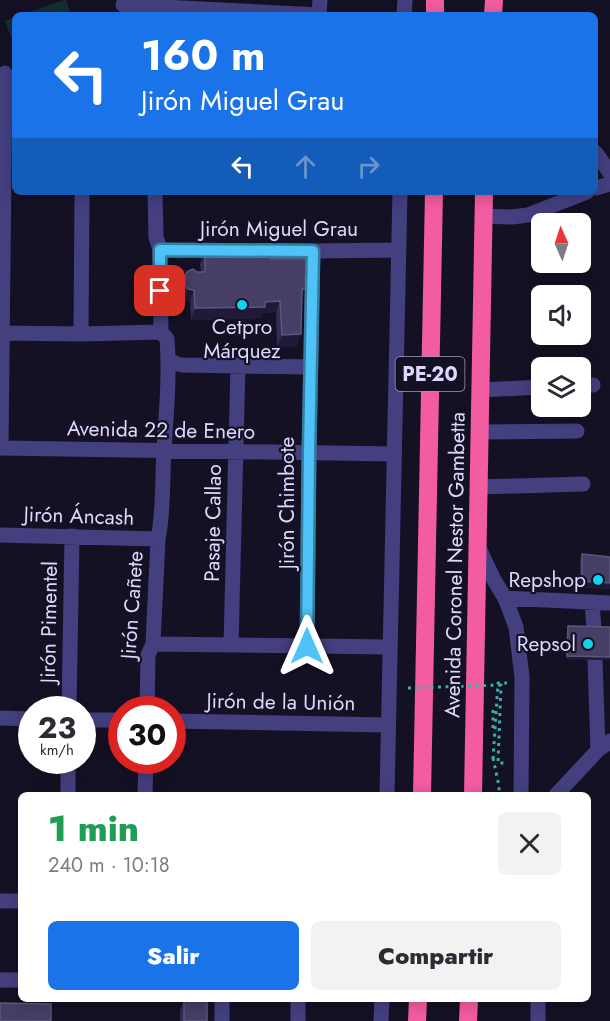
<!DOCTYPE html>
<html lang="es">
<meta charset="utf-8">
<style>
body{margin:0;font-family:Jost,sans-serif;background:#f2f2f3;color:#2b2b33;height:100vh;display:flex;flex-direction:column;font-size:22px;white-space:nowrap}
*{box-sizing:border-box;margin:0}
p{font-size:20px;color:#7c7c81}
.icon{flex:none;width:33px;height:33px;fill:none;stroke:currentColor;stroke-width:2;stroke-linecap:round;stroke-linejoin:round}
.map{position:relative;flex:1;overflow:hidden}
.side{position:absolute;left:18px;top:792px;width:573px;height:210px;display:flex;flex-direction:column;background:#fff;border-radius:9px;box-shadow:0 3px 15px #0003}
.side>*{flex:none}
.top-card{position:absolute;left:12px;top:12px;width:586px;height:183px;border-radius:9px;box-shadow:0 3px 15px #0003;background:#1a73e8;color:#fff;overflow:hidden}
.needle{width:39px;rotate:357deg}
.fabs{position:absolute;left:531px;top:213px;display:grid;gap:12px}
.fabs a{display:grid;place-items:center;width:60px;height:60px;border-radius:9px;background:#fff;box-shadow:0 3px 15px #0003;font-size:30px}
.speed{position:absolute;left:18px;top:696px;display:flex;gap:12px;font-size:30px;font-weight:700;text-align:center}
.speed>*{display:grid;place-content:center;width:78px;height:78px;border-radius:50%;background:#fff;box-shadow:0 3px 15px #0003;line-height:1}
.speed small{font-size:15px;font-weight:400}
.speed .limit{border:9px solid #d22;background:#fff;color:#111}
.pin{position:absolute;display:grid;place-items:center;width:51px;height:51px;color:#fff;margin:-26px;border-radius:12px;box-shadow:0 3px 9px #0006}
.me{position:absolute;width:66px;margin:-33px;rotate:0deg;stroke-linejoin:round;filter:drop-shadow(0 0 4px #0008)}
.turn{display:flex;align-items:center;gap:21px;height:126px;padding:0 30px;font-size:27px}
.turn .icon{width:78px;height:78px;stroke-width:2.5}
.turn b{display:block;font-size:42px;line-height:51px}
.lanes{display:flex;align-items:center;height:57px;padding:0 30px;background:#0003;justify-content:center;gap:30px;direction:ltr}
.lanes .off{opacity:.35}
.round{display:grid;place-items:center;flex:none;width:63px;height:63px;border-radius:9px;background:#f2f2f3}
.head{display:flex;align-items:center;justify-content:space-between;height:102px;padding:0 30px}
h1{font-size:36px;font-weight:800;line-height:45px;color:#1e9e55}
.action{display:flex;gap:12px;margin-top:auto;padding:12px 30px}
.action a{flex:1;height:69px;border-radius:9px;background:#1a73e8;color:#fff;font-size:24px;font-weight:800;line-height:69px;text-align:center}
.action a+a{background:#f2f2f3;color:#2b2b33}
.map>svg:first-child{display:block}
.green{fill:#142f2e}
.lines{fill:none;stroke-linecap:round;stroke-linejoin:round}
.path{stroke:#39afab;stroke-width:3;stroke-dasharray:3 4.5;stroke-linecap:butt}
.minor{stroke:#444080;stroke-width:15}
.highway{stroke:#f35ca1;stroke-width:18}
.path-bridge{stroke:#39afab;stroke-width:3;stroke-dasharray:3 4.5;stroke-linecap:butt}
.wall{fill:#342b52}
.shaded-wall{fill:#201938}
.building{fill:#463e64;stroke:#5e567c;stroke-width:1.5}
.route-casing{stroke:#337fa1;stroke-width:15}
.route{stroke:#4fc3f7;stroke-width:10}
.poi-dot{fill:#13d2ed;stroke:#151125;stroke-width:2}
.labels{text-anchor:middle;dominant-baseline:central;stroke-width:4.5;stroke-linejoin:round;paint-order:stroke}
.shield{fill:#151125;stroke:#a19cbc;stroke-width:1.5}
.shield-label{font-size:20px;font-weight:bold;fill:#ddd8fc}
.street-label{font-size:21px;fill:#ddd8fc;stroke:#151125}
.poi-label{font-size:21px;fill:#ddd8fc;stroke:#151125;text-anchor:end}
</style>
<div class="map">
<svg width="610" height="1021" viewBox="0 0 610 1021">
<rect width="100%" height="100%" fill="#151125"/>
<path class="green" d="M 64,0 L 66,0 L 71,15 L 21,15 Z
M 15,17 L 15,48 L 5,21 Z"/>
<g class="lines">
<path class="path" d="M 499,685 L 501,685 L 498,763 L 505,763 L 505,761
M 493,728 L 493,707
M 493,758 L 499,786 L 499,795
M 493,759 L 498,683 L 507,683"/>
<path class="minor" d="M 123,5 L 319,15 L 320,0
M 404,15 L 405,0
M 596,153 L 610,173
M 596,188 L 610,184
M 155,192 L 156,237 L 160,250 L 161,332
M 484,216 L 512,217 L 528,215 L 587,192
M 160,250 L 313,251 L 399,250
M 2,333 L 81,334 L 161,332
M 81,334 L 82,192
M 169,360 L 177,364 L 182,365 L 310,367
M 580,386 L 593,385
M 481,390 L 542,387
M 480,432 L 577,431
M 0,448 L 394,454
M 1,448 L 5,73
M 479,487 L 583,484
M 0,535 L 158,539
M 478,546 L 494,580 L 505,598 L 516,627 L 522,677 L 521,795
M 505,598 L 610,603
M 592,602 L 594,630
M 153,644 L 390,647
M 231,645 L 238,365
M 307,646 L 309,453 L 313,251
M 595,660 L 598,750
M 69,710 L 72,536
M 147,710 L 148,655 L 153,644 L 158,539 C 164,510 162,480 164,451 C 166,413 170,376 167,339 L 161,332
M 0,718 L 32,719
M 82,720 L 122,720
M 172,721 L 388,725
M 68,795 L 68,760
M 145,795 L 146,760
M 387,795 L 400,192
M 556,795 L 598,750 L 610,741
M 0,901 L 21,901
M 0,980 L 21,980
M 222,1021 L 222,999
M 298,1021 L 298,999
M 381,1021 L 382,999
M 538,1021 L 538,999"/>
<path class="highway" d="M 435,0 L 435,15
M 493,15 L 494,0
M 422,795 L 434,192
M 473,795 L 484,192
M 417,1021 L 418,999
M 468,1021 L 469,999"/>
<path class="path-bridge" d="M 408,688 L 499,685"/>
</g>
<path class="wall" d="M 205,253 L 271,259 L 308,277 L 306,283 L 306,289 L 302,299 L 297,346 L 277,347 L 276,312 L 263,313 L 261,318 L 191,320 L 190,301 L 184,300 L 181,297 L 182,286 L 186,274 L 201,272 L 200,264 Z
M 582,554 L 610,557 L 610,589 L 580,587 L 580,560 Z
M 568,626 L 610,627 L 610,660 L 566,659 L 567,629 Z
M 184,1001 L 207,1021 L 180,1021 L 180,1010 Z"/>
<path class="shaded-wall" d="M 188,289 L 194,290 L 190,301 L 184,300 Z
M 302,289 L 306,289 L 302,300 Z
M 280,301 L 276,312 L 263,313 L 261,318 L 191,320 L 195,308 L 265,302 Z
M 301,334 L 297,346 L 277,347 L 282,335 Z
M 582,581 L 610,583 L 610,589 L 580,587 Z
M 567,656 L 610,657 L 610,660 L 566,659 Z"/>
<path class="building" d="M 271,252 L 271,259 L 307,259 L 308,277 L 305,277 L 306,289 L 302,289 L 301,334 L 282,335 L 280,301 L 265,302 L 265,307 L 195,308 L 194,290 L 188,289 L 185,285 L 186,274 L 188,271 L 193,269 L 197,272 L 205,272 L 205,253 Z
M 582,554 L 610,557 L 610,583 L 582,581 Z
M 568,626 L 610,627 L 610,657 L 567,656 Z
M 184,1001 L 207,1001 L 207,1021 L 184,1021 Z
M 0,1003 L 51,1004 L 51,1021 L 0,1021 Z"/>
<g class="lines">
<defs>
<path id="route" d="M 160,291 L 160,250 L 313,251 L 309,453 L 307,646"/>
</defs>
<use href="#route" class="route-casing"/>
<use href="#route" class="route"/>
</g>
<g class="poi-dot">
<circle cx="242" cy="305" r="6"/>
<circle cx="598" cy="580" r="6"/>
<circle cx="588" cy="644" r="6"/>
</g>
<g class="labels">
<rect class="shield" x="395.5" y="357" width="69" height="34" rx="4.5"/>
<g class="shield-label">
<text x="430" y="374">PE-20</text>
</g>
<g class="street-label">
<text x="279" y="229">Jirón Miguel Grau</text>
<text transform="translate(161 430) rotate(1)">Avenida 22 de Enero</text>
<text transform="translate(287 503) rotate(-90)">Jirón Chimbote</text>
<text transform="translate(79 516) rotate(2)">Jirón Áncash</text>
<text transform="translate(213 523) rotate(-89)">Pasaje Callao</text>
<text transform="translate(455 565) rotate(-89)">Avenida Coronel Nestor Gambetta</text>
<text transform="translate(132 605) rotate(-86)">Jirón Cañete</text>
<text transform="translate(49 622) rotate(-89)">Jirón Pimentel</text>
<text transform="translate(281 702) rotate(1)">Jirón de la Unión</text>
</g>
<g class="poi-label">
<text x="242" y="327" text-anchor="middle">Cetpro<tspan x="242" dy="24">Márquez</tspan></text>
<text x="586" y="580">Repshop</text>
<text x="576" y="644">Repsol</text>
</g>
</g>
</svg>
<div class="fabs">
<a><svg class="needle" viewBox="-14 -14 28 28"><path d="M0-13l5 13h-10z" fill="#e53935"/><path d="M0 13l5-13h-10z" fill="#7c7c81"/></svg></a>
<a><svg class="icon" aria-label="sound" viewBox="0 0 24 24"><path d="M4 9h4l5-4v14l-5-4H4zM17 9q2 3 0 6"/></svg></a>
<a><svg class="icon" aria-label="layers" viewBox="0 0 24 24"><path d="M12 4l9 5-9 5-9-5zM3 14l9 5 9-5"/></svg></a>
</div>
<div class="speed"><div>23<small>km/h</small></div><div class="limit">30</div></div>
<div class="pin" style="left:160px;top:291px;background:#d93025"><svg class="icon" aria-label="arrive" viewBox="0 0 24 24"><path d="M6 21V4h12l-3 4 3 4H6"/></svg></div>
<svg class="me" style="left:307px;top:646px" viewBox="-20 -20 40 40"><path d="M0-17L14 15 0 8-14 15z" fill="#4fc3f7" stroke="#fff" stroke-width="4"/></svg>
<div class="top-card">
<div class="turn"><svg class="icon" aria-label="left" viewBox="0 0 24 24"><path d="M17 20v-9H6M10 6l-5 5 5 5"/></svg><div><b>160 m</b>Jirón Miguel Grau</div></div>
<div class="lanes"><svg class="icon" aria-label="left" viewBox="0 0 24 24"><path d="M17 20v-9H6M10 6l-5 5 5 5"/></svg><svg class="icon off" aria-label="ahead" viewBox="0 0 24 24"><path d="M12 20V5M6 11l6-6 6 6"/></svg><svg class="icon off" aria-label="right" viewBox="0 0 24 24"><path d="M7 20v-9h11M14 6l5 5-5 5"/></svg></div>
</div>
<section class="side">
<div class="head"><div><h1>1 min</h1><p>240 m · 10:18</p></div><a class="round"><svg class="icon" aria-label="close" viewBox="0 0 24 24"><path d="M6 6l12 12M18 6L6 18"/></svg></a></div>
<div class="action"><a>Salir</a><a>Compartir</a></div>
</section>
</div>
